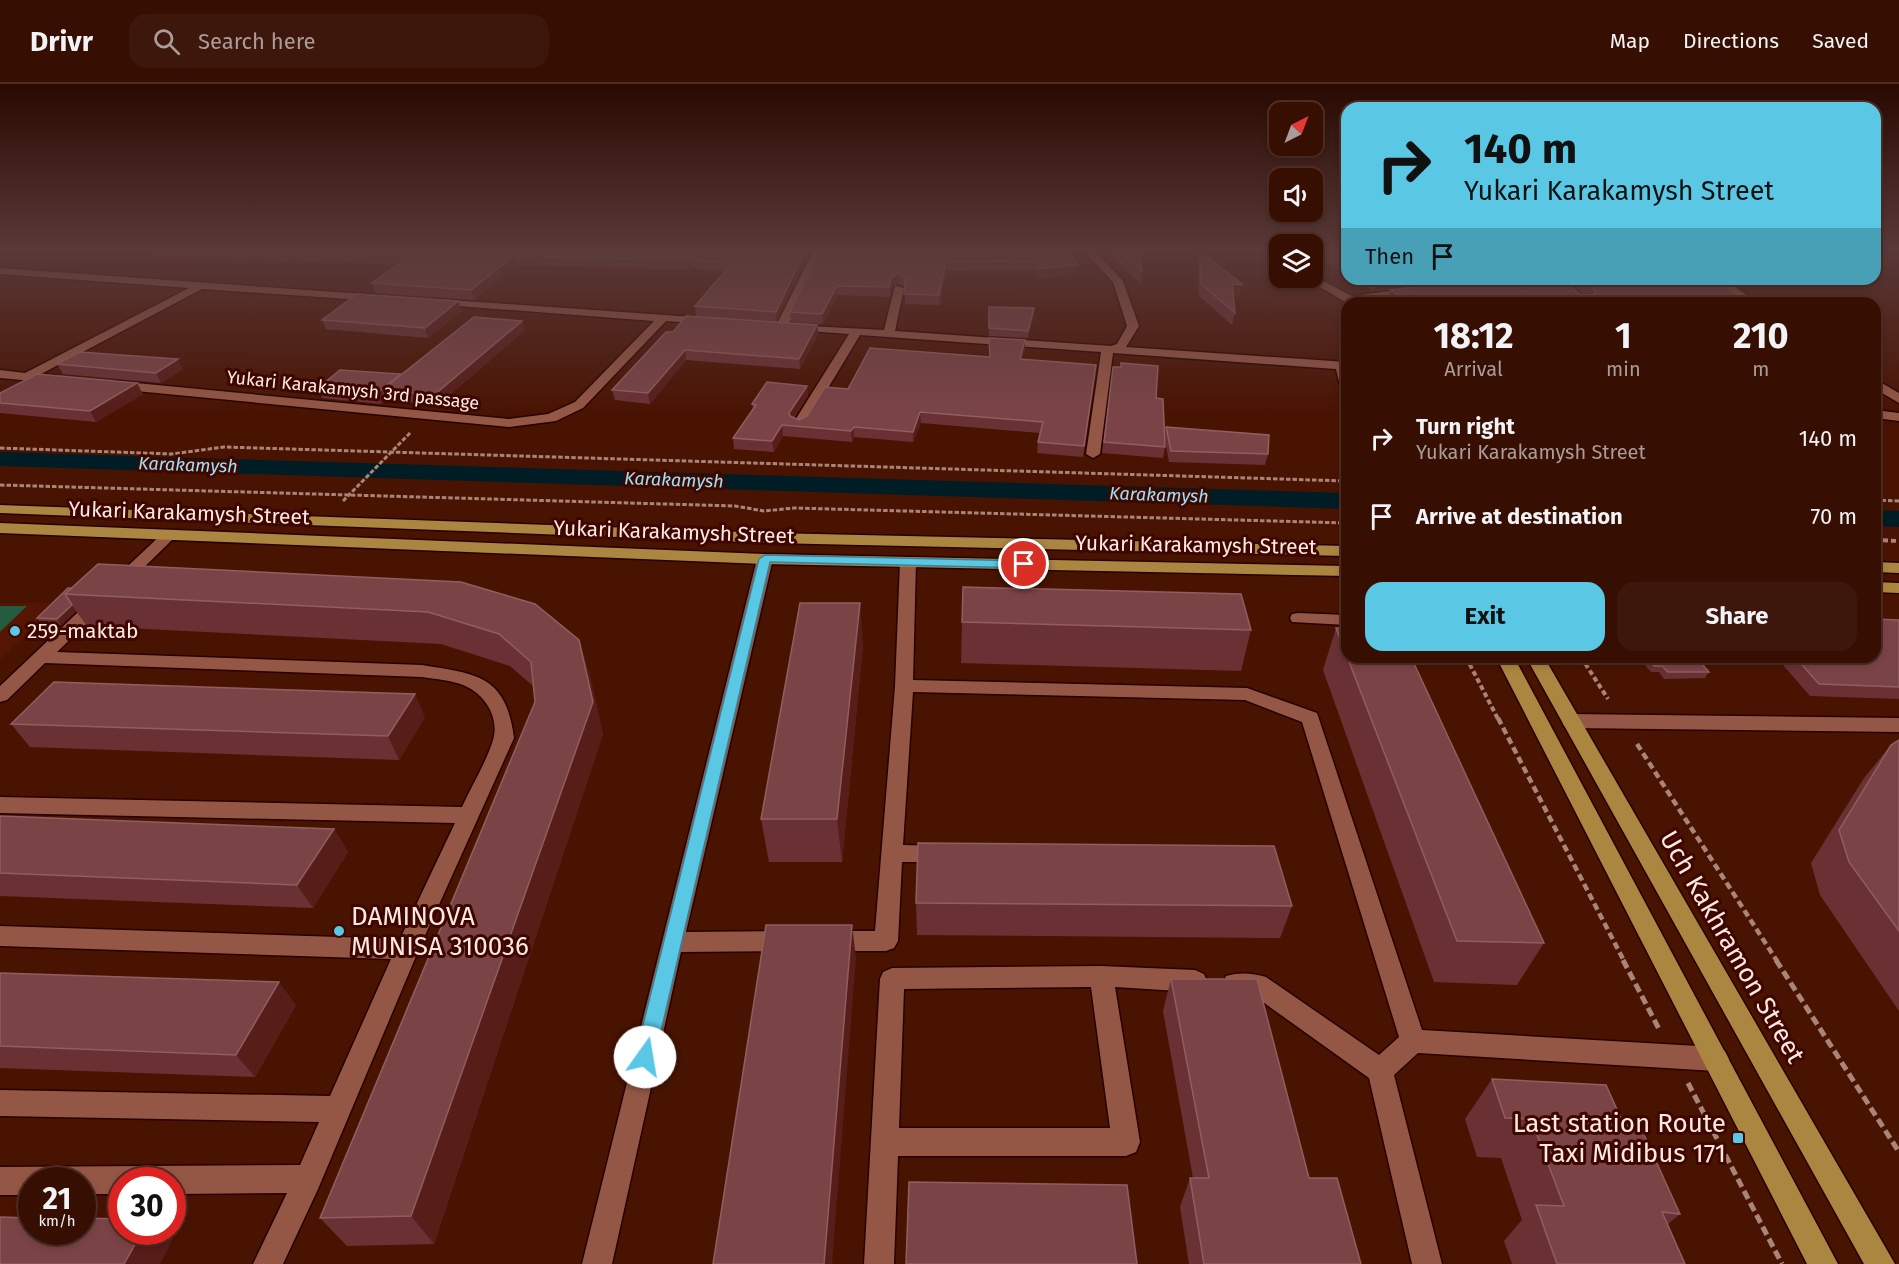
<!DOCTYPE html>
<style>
body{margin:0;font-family:"Fira Sans",sans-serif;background:#3e170c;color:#f1f3f6;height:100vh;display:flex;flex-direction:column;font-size:22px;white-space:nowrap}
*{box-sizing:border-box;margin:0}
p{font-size:20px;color:#aa9c99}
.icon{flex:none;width:33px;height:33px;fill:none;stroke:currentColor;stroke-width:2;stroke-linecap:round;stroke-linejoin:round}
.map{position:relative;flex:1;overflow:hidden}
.sheet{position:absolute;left:1341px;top:213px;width:540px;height:366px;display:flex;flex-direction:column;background:#370e02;border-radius:18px;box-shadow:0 3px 9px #0003,0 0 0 2px #512e24}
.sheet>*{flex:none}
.banner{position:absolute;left:1341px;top:18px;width:540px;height:183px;border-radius:18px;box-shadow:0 3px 9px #0003,0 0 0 2px #512e24;background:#5ac8e5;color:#111;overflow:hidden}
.needle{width:39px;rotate:42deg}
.controls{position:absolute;left:1269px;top:18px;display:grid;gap:12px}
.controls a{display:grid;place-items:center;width:54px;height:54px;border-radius:12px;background:#370e02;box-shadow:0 3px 9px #0003,0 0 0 2px #512e24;font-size:30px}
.speed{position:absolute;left:18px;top:1083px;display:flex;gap:12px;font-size:30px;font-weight:700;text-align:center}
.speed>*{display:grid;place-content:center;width:78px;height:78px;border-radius:50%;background:#370e02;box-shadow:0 3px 9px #0003,0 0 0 2px #512e24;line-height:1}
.speed small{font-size:15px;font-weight:400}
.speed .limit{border:9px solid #d22;background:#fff;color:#111}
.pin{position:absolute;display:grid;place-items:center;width:51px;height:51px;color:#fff;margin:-26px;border:3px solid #fff;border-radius:50%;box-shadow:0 2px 6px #0007}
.me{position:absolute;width:66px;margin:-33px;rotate:13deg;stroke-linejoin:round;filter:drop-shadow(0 0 4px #0008)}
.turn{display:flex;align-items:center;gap:21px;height:126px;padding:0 24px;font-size:27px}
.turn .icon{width:78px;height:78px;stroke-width:2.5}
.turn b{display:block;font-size:42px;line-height:51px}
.then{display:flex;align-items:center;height:57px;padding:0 24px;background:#0003;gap:12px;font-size:22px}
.eta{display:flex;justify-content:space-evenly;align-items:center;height:102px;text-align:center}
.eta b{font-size:36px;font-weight:700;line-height:42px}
.primary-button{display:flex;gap:12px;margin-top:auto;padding:12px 24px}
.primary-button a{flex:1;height:69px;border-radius:18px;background:#5ac8e5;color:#111;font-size:24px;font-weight:700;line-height:69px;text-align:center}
.primary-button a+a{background:#3e170c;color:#f1f3f6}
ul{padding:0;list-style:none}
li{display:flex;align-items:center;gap:18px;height:78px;padding:0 24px}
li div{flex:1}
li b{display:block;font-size:22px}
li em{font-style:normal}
header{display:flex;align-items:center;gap:36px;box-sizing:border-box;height:84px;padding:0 30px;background:#370e02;border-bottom:2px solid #512e24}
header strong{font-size:28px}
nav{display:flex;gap:33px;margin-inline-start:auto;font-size:21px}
.search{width:420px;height:54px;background:#3e170c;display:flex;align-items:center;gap:15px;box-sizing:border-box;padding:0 21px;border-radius:18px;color:#aa9c99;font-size:22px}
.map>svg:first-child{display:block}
.built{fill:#541602}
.green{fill:#245a3e}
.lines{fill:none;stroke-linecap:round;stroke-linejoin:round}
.canal{fill:#001c24;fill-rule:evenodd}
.minor-casing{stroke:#270200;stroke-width:3}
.major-casing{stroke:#270200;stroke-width:3}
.path-far3{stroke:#a98579;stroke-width:3;stroke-dasharray:4.5 2;stroke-linecap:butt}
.path-far2{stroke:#a98579;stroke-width:4;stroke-dasharray:5 3;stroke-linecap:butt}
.path-far1{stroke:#a98579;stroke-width:4.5;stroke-dasharray:7 4;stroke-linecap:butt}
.path{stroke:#a98579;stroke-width:5;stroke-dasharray:9 4.5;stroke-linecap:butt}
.minor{fill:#945745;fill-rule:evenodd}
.major{fill:#ab8640;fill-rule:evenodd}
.wall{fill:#6a3135}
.shaded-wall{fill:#561d19}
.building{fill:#7a4447;stroke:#8f5e60;stroke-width:1.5}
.route{fill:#5ac8e5;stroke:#3a8295;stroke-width:1.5}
.poi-dot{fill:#5ac8e5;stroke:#3d0700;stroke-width:2}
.labels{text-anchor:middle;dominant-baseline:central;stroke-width:6;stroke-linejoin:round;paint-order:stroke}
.far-street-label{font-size:18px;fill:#fee8e1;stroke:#3d0700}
.far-water-label{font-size:18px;font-style:italic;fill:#99e2f7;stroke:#3d0700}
.street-label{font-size:21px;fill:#fee8e1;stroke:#3d0700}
.poi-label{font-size:21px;fill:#fee8e1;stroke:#3d0700;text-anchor:start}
.near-poi-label{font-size:26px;fill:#fee8e1;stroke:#3d0700;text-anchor:start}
.near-street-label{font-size:26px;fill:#fee8e1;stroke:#3d0700}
</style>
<header>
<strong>Drivr</strong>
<div class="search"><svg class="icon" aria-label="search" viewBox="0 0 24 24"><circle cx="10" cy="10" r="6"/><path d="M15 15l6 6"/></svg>Search here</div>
<nav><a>Map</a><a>Directions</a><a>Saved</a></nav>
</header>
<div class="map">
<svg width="1899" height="1180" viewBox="0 0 1899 1180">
<rect width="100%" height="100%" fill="#491302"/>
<path class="built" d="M 0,519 L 59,519 L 0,576 Z"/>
<path class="green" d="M 0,522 L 27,522 L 0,548 Z"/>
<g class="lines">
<path class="canal" d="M 0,368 L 1347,409 L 1347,425 L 0,382 Z
M 1875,426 L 1899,427 L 1899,443 L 1875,442 Z"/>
<defs>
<path id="minor" d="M 814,165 L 824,165 L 788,242 L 786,244 L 778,244 L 776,242 Z
M 1082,165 L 1093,165 L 1123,197 L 1139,242 L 1126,263 L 1347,278 L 1347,310 L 1341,306 L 1336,285 L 1113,269 L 1100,370 L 1093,374 L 1086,370 L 1101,268 L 860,251 L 804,344 L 799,345 L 792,341 L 849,250 L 795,246 L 789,243 L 791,241 L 884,246 L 895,202 L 904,204 L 895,247 L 1111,262 L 1117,260 L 1127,242 L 1113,198 Z
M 1257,165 L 1269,165 L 1280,171 L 1280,178 Z
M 0,184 L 378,211 L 383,214 L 378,217 L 202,205 L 41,290 L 59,292 L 61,295 L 55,299 L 0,294 L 0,286 L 25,289 L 189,204 L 0,190 Z
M 1312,191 L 1352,212 L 1414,204 L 1419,207 L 1414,210 L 1347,219 L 1308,196 L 1307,194 L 1312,194 Z
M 1712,195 L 1724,195 L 1758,219 L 1746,219 Z
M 436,215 L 707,234 L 712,237 L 707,240 L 666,237 L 583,324 L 556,337 L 509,343 L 115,305 L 109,301 L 115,297 L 509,335 L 548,330 L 575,318 L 654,237 L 432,220 L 431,218 Z
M 1875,295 L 1899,309 L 1899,319 L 1875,305 Z
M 1875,326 L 1899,329 L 1899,337 L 1875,334 Z
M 169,446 L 177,451 L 174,454 L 125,502 L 113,502 L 111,499 L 113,496 L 164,448 Z
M 765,470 L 773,475 L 686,848 L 786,847 L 794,850 L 798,857 L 794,864 L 786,867 L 681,868 L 612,1180 L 582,1180 L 757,475 Z
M 908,473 L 916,478 L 913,596 L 1247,604 L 1317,629 L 1422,946 L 1716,963 L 1725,967 L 1729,975 L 1725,983 L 1716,987 L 1418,969 L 1394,991 L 1442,1180 L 1412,1180 L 1369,994 L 1253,911 L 1235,911 L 1226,908 L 1223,900 L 1226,892 C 1239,888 1253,889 1266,893 L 1379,971 L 1399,953 L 1302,638 L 1245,616 L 913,608 L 903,761 L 943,762 L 951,764 L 954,770 L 951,776 L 943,778 L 902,778 L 898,857 L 894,864 L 886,867 L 832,867 L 824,864 L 820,857 L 824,850 L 832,847 L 875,847 L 895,602 L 900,478 Z
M 99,513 L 105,514 L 107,518 L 105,522 L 57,568 L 422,581 C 477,590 506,591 514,654 L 419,865 L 318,1105 L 283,1180 L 253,1180 L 287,1109 L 172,1110 L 172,1096 L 122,1096 L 122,1110 L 82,1110 L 82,1096 L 32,1096 L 32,1111 L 0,1111 L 0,1083 L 300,1081 L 319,1038 L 0,1032 L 0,1006 L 330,1012 L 391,875 L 0,862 L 0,842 L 400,855 L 455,739 L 0,729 L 0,713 L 462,723 C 472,701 486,679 493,656 C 500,633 484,609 463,601 C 450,596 435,595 422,593 L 45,579 L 7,616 L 0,618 L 0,602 L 93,514 Z
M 1298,529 L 1347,531 L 1347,541 L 1292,538 L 1290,534 L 1292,530 Z
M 1571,630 L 1899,634 L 1899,648 L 1571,644 L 1564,642 L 1562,637 L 1564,632 Z
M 1101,882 L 1195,886 L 1204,890 L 1207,897 L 1204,904 L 1195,908 L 1115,903 L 1140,1058 L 1136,1068 L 1126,1072 L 898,1072 L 894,1180 L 864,1180 L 880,895 L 883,888 L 892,884 ZM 1091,903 L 1110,1044 L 899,1044 L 904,905 Z"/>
<path id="major" d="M 0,421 L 771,449 L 1347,462 L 1347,472 L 771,459 L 0,429 Z
M 0,439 L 765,470 L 1347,482 L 1347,492 L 765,480 L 0,449 Z
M 1875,478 L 1899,479 L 1899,489 L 1875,488 Z
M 1875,498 L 1899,499 L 1899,509 L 1875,508 Z
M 1496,573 L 1514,573 L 1838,1180 L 1807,1180 Z
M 1526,573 L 1544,573 L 1895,1180 L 1864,1180 Z"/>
</defs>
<use href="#minor" class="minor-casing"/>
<use href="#major" class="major-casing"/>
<path class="path-far3" d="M 0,364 L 172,370 L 224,363 L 1347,397
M 0,401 L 735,422 L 764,427 L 794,424 L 1347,439
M 1875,416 L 1899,417
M 343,417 L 411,348"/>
<path class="path-far2" d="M 1875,456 L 1899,457
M 1466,573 L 1498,635
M 1581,573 L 1608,615"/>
<path class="path-far1" d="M 1498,634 L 1624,877
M 1637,660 L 1777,877"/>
<path class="path" d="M 1623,876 L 1659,945
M 1776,876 L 1899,1068
M 1688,999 L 1782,1180"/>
<use href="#minor" class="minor"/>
<use href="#major" class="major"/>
</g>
<path class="wall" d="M 152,165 L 811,165 L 777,238 L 696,232 L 695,222 L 725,187 L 700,186 L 691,183 L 689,186 L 517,181 L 474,216 L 375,209 L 372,199 L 398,180 L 211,175 L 155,172 Z
M 821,165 L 1067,165 L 1076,191 L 1037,194 L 1037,187 L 946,186 L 940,221 L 905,220 L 905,203 L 898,199 L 892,203 L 890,213 L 838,211 L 823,240 L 791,238 L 790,228 Z
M 1102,165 L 1138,165 L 1142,186 L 1140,199 Z
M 1312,165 L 1347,165 L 1347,191 L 1312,170 Z
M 1200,167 L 1242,200 L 1239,212 L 1233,213 L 1235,229 L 1232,241 L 1199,212 L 1198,178 Z
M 1354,195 L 1465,195 L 1373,207 Z
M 1567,195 L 1714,195 L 1751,219 L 1393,219 L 1388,216 L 1390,206 L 1584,211 Z
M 458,217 L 461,227 L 428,254 L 326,245 L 322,236 Z
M 989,223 L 1034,224 L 1034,231 L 1028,254 L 989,252 Z
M 817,241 L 818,251 L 800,285 L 686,276 L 650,320 L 615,316 L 612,306 L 673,248 Z
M 525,246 L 438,321 L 385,316 L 381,320 L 322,314 L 318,304 L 401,290 L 401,291 Z
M 1025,266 L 1022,275 L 1096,281 L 1083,373 L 1037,369 L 1038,358 L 1040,349 L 921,339 L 913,358 L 854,353 L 852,358 L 783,352 L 774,368 L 734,365 L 733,354 L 753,325 L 752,320 L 807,302 L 808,312 L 794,334 L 799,336 L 848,305 L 989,273 Z
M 57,280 L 183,285 L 161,299 L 63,290 Z
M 1113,283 L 1156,314 L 1164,352 L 1166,343 L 1268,370 L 1265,381 L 1169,378 L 1165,356 L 1165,363 L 1163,374 L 1102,369 Z
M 0,309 L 143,310 L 96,338 L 0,329 Z
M 461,498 L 589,588 L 603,650 L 434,1160 L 347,1162 L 320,1134 L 535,618 L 533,602 L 510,582 L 441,560 L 87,542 L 76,527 L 61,541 L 41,540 L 37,534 L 68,504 Z
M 1899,536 L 1899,615 L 1810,612 L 1776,573 L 1875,573 Z
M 962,538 L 1251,546 L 1241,587 L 961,579 Z
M 1336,544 L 1544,859 L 1517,901 L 1434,898 L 1323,586 Z
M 863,560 L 842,778 L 769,778 L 761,735 Z
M 1638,573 L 1696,573 L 1709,588 L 1705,594 L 1664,595 L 1659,588 L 1651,588 Z
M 425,633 L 399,676 L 30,663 L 11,640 Z
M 1899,656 L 1899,927 L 1820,811 L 1811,779 L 1864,694 L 1891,661 Z
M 0,732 L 334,745 L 348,768 L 313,824 L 0,812 Z
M 916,819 L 1292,822 L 1280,854 L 917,851 Z
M 0,889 L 296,921 L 255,993 L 0,984 Z
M 1171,895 L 1309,1094 L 1361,1180 L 1189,1180 L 1180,1123 L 1190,1094 L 1193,1094 L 1163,927 Z
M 1492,995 L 1624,1041 L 1680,1130 L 1668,1140 L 1685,1180 L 1512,1180 L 1504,1157 L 1522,1136 L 1501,1074 L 1477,1073 L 1465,1035 Z"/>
<path class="shaded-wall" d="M 806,165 L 811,165 L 777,238 L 776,228 Z
M 514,172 L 517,181 L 474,216 L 471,206 Z
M 690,174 L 691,183 L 689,186 L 687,176 Z
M 946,177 L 946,186 L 940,221 L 939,211 Z
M 1077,181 L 1076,191 L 1037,194 L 1037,185 Z
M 898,189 L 898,199 L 892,203 L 890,213 L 889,203 L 891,194 Z
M 1393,195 L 1465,195 L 1373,207 L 1376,197 Z
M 1242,200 L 1239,212 L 1230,213 L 1232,201 Z
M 837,202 L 838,211 L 823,240 L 822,230 Z
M 458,217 L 461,227 L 428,254 L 425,244 Z
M 1034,224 L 1034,231 L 1028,254 L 1028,247 Z
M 522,237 L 525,246 L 438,321 L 434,311 Z
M 817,241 L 818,251 L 800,285 L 799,275 Z
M 1025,256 L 1025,266 L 1019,285 L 1020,275 Z
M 685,266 L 686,276 L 650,320 L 648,309 Z
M 178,275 L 183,285 L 161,299 L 156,289 Z
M 401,290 L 404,300 L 382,306 L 385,316 L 381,320 L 377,309 Z
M 137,299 L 143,310 L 96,338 L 90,327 Z
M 807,302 L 808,312 L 790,340 L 789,329 Z
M 920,328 L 921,339 L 913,358 L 913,348 Z
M 782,341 L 783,352 L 774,368 L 772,357 Z
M 854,343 L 854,353 L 852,358 L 851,347 Z
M 860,519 L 863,560 L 842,778 L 837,735 Z
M 72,521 L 76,527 L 61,541 L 57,535 Z
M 579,556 L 589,588 L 603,650 L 434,1160 L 411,1132 Z
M 415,610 L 425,633 L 399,676 L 388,652 Z
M 334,745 L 348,768 L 313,824 L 297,801 Z
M 852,841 L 856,874 L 832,1180 L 824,1180 Z
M 279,898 L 296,921 L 255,993 L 236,971 Z
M 142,1148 L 164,1148 L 173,1155 L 160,1180 L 124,1180 Z"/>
<path class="building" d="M 193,165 L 806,165 L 776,228 L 695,222 L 733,178 L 698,177 L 690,174 L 687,176 L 514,172 L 471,206 L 372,199 L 411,171 Z
M 821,165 L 1067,165 L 1077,181 L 1037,185 L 1039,178 L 946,177 L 939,211 L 904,210 L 906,193 L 898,189 L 891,194 L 889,203 L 837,202 L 822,230 L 790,228 Z
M 1117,165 L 1138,165 L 1142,186 Z
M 1322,165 L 1347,165 L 1347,180 Z
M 1200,167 L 1242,200 L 1232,201 L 1235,229 L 1201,200 Z
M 1372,195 L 1393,195 L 1376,197 Z
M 1476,195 L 1564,195 L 1580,211 L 1595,211 L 1595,207 L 1581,195 L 1714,195 L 1751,219 L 1412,219 L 1390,206 Z
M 357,210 L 458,217 L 425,244 L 322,236 Z
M 989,223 L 1034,224 L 1028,247 L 989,244 Z
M 686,232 L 817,241 L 799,275 L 685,266 L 648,309 L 612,306 L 666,248 L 673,248 Z
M 474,233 L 522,237 L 434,311 L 382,306 Z
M 989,254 L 1025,256 L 1020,275 L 1096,281 L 1084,362 L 1038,358 L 1043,338 L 920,328 L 913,348 L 854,343 L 851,347 L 782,341 L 772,357 L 733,354 L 756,321 L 752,320 L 767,298 L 807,302 L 789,329 L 790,332 L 799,336 L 807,332 L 825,303 L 848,305 L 870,264 L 990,273 Z
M 80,268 L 178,275 L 156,289 L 57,280 Z
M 1121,279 L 1158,282 L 1156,314 L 1163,315 L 1165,363 L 1104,358 L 1113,283 L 1121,283 Z
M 340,286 L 401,290 L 377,309 L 318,304 Z
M 37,290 L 137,299 L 90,327 L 0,319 L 0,309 Z
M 1166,343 L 1269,351 L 1268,370 L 1171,367 Z
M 98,480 L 461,498 L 535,520 L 579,556 L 593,618 L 411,1132 L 320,1134 L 535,618 L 531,578 L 499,550 L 428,528 L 65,510 Z
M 963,503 L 1241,510 L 1251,546 L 962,538 Z
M 68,504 L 72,504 L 65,510 L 72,521 L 57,535 L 37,534 Z
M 800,519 L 860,519 L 837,735 L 761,735 Z
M 1875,535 L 1899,536 L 1899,603 L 1819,600 L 1795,573 L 1875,573 Z
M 1336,544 L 1347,545 L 1347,573 L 1411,573 L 1544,859 L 1457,857 Z
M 1647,573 L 1696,573 L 1709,588 L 1668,588 L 1662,582 L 1654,582 Z
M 54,598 L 415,610 L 388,652 L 11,640 Z
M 1899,656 L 1899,847 L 1849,778 L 1839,746 L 1891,661 Z
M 0,732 L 334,745 L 297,801 L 0,789 Z
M 918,759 L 1274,762 L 1292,822 L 916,819 Z
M 766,841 L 852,841 L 824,1180 L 713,1180 Z
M 0,889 L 279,898 L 236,971 L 0,962 Z
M 1171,895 L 1257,895 L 1309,1094 L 1337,1094 L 1361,1180 L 1204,1180 L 1190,1094 L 1209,1094 Z
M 1492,995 L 1606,1001 L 1624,1041 L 1640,1042 L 1680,1130 L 1662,1128 L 1685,1180 L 1557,1180 L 1536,1121 L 1564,1122 L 1531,1035 L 1505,1034 Z
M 909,1098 L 1127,1101 L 1137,1180 L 906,1180 Z
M 0,1133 L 32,1134 L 32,1148 L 82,1148 L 82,1134 L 122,1135 L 122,1148 L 142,1148 L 124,1180 L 0,1180 Z"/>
<linearGradient id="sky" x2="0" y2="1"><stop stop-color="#280a01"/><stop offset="0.5" stop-color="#593939"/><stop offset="1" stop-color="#593939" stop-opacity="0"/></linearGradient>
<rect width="1899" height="330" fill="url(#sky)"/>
<path class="route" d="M 765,471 L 1024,477 L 1030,480 L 1024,484 L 770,478 L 655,973 L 652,980 L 645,982 L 638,980 L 635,973 L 759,475 Z"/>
<g class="poi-dot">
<circle cx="15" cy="547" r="6"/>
<circle cx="339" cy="847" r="6"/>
<rect x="1732" y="1048" width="12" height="12" rx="3"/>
</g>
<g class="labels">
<g class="far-street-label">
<text transform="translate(353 306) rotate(6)">Yukari Karakamysh 3rd passage</text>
</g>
<g class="far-water-label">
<text transform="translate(188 381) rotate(2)">Karakamysh</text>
<text transform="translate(674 396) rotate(2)">Karakamysh</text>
<text transform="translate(1159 411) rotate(2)">Karakamysh</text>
</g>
<g class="street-label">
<text transform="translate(189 429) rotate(2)">Yukari Karakamysh Street</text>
<text transform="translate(674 448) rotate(2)">Yukari Karakamysh Street</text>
<text transform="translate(1196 461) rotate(1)">Yukari Karakamysh Street</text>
</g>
<g class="poi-label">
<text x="27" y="547">259-maktab</text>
</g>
<g class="near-poi-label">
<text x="351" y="832">DAMINOVA<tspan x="351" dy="30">MUNISA 310036</tspan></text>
<text x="1726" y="1039" text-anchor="end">Last station Route<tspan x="1726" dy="30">Taxi Midibus 171</tspan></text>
</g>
<g class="near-street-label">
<text transform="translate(1732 863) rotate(60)">Uch Kakhramon Street</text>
</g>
</g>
</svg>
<div class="controls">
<a><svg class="needle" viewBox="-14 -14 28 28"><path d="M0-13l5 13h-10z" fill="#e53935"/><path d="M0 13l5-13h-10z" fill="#aa9c99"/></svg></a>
<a><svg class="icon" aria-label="sound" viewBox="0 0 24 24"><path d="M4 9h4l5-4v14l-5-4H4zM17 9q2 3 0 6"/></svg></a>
<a><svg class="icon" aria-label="layers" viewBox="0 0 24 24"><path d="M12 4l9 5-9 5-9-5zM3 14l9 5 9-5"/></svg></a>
</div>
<div class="speed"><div>21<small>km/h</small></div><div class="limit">30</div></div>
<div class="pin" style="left:1024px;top:480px;background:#d93025"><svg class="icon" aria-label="arrive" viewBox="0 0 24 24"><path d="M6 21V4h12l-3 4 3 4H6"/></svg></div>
<svg class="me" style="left:645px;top:973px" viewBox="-20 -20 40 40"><circle r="19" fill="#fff"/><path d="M0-13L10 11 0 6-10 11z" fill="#5ac8e5"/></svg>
<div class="banner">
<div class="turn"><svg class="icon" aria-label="right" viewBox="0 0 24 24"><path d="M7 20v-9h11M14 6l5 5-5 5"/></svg><div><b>140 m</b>Yukari Karakamysh Street</div></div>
<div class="then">Then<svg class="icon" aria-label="arrive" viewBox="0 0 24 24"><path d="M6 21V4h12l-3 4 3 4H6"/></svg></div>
</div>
<section class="sheet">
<div class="eta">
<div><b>18:12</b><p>Arrival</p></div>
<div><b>1</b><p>min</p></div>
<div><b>210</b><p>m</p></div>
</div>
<ul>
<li><svg class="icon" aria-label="right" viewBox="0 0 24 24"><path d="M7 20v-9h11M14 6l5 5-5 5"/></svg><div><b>Turn right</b><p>Yukari Karakamysh Street</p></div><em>140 m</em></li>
<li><svg class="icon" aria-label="arrive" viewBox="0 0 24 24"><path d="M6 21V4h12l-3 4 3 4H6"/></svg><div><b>Arrive at destination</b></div><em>70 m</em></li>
</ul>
<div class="primary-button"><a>Exit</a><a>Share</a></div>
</section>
</div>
